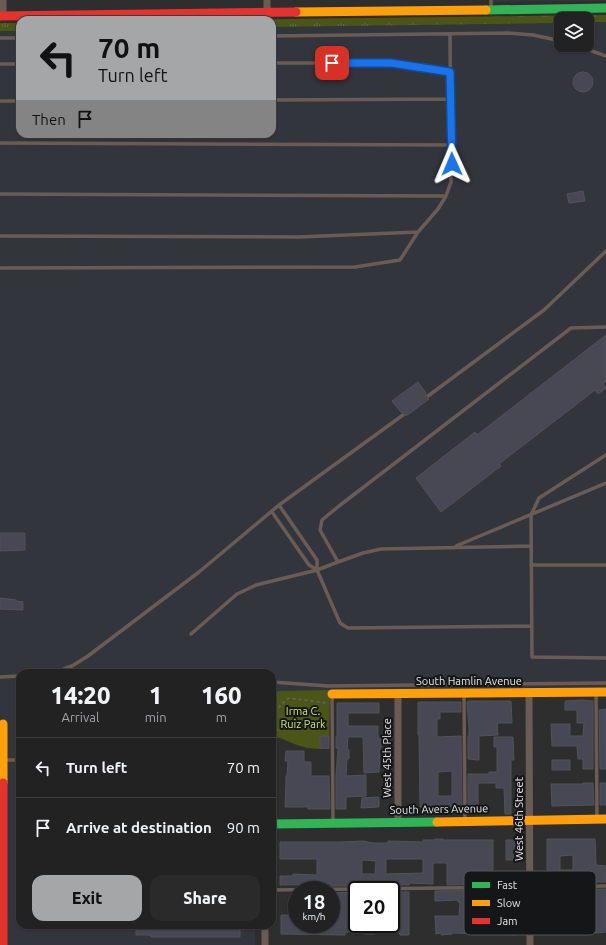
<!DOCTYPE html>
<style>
body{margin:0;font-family:Ubuntu,sans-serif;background:#2a2a2b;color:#f1f3f6;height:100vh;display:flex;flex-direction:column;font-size:15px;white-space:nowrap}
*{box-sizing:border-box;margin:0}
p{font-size:13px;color:#a2a4a6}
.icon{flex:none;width:22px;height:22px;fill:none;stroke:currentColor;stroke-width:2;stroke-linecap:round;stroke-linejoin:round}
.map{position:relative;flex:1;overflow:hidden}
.drawer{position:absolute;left:16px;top:669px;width:260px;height:260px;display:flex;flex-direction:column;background:#222223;border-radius:12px;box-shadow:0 1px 3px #0004,0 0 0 1px #3f3f41}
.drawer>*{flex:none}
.hud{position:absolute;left:16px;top:16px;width:260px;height:122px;border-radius:12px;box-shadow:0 1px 3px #0004,0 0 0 1px #3f3f41;background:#a5a6a7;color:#111;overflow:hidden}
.controls{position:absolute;left:554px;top:12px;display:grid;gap:8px}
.controls a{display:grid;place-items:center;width:40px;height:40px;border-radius:8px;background:#222223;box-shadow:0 1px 3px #0004,0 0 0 1px #3f3f41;font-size:20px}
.speed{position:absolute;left:288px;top:881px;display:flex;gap:8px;font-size:20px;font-weight:700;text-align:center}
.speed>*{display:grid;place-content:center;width:52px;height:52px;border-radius:50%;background:#222223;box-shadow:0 1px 3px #0004,0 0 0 1px #3f3f41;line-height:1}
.speed small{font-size:10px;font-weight:400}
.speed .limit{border:2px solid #111;border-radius:6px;background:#fff;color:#111}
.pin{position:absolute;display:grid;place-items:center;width:34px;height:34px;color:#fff;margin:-17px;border-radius:8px;box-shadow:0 2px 6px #0006}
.me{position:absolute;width:44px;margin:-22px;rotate:359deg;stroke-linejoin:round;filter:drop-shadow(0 0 3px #0008)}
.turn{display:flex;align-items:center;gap:14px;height:84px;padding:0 16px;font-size:18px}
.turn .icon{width:52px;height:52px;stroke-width:2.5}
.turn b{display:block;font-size:28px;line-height:34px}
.then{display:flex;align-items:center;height:38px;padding:0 16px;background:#0003;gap:8px;font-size:15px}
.eta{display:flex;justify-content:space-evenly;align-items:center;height:68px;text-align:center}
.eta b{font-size:24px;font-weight:800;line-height:28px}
.cta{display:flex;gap:8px;margin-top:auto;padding:8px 16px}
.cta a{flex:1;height:46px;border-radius:12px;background:#a5a6a7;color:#111;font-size:16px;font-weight:800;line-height:46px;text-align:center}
.cta a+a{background:#2a2a2b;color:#f1f3f6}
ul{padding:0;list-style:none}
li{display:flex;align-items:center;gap:12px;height:60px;padding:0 16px;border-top:1px solid #3f3f41}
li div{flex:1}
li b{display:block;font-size:15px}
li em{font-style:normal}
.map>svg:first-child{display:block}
.built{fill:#33353d}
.grass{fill:url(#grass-tufts)}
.park{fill:#4c5518}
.building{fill:#474854;stroke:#525354;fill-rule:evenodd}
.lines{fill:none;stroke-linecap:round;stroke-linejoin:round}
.path{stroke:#6a635f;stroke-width:1.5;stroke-dasharray:3 3;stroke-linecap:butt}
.lane{stroke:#6a5c54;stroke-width:3.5}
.street{stroke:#6a5c54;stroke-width:7}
.fast{stroke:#30b455;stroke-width:9}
.slow{stroke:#ff9f0a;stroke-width:9}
.jam{stroke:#e5322d;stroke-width:9}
.route-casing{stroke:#114b97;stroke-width:10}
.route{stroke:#1a73e8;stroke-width:7}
.labels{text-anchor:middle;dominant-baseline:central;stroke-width:4;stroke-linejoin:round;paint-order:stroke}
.street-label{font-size:11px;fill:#e5e6e8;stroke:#151617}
.park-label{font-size:11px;fill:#d2e47e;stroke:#151617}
.key{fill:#151617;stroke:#535456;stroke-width:1}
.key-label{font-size:11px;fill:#e5e6e8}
</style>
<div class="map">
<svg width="606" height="945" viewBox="0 0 606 945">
<defs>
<pattern id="grass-tufts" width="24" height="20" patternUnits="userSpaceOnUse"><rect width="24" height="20" fill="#4c5518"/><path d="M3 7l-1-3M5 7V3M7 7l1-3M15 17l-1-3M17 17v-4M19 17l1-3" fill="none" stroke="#666d3a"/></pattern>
</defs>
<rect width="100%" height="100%" fill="#2e2e2f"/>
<path class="built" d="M 491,0 L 606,0 L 606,1 L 491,2 Z
M 587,22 L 606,22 L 606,687 L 272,691 L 272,673 L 20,673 L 20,925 L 255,925 L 255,945 L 0,945 L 0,31 L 20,31 L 20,134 L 272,134 L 272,27 L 561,23 L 561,45 L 587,45 Z"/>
<path class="grass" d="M 606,15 L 606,22 L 587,22 L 587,19 L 561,19 L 561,23 L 272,27 L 272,20 L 218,20 Z
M 0,23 L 20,23 L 20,31 L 0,31 Z"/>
<path class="park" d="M 330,690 L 329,749 C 318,749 307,749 297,745 C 288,742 282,737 272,737 L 272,691 Z"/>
<path class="building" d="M573 82a10 10 0 1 1 20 0a10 10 0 1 1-20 0Z
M 583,191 L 585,201 L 569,203 L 567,194 Z
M 606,335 L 606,381 L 603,384 L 606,388 L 598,394 L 595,390 L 499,464 L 501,466 L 441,512 L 416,478 L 475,432 L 477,435 Z
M 418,382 L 426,393 L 425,398 L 429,399 L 406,416 L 405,413 L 401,412 L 392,401 Z
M 0,533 L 25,533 L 25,550 L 0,551 Z
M 0,598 L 16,600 L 16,601 L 23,602 L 23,610 L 0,609 Z
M 582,700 L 593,701 L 593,769 L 583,769 L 583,759 L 578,759 L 577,746 L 552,746 L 551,724 L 570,724 L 570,736 L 583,736 L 584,723 L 577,723 L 577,710 L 565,710 L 565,701 Z
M 469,701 L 511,701 L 512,723 L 497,723 L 498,735 L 479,736 L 479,760 L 468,759 L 468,736 L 469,736 L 469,728 L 467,702 Z
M 418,702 L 461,702 L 461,712 L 440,712 L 440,719 L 437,719 L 437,737 L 461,736 L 462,807 L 420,807 L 419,735 L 418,735 ZM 452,771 L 452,796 L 438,796 L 438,772 Z
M 337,703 L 379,703 L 379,713 L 348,713 L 348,726 L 378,726 L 378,738 L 381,738 L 381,748 L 380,748 L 379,772 L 364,773 L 363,737 L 348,737 L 347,750 L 349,750 L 349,759 L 347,759 L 346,776 L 366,775 L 366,796 L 346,797 L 346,809 L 336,809 L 336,776 L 338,748 L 336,748 L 336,736 L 337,736 Z
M 606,709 L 606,769 L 600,769 L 599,710 Z
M 320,736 L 329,736 L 329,748 L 320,748 Z
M 494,737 L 513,737 L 514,760 L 511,760 L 511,814 L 505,814 L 504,788 L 496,788 L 496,783 L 478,783 L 478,807 L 468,807 L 468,774 L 489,774 L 489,772 L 497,772 L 497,747 L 494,747 Z
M 286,751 L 304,751 L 304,762 L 311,762 L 311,776 L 329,776 L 330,809 L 308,809 L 308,807 L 285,807 L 286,781 L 286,776 L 287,776 L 288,761 L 285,761 Z
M 552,760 L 570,760 L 570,770 L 552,770 Z
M 583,783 L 593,783 L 594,805 L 552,806 L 551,784 L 583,784 Z
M 600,783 L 606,783 L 606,805 L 600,805 Z
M 379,797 L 379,807 L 361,808 L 362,798 Z
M 435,839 L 443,839 L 443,840 L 493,840 L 493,884 L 447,885 L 447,863 L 433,863 L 433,884 L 410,883 L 409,885 L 357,884 L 357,886 L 331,886 L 331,884 L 328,884 L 280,885 L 280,876 L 293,876 L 293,874 L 317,875 L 317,859 L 280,859 L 280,842 L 340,842 L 363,841 L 373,843 L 388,843 L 388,841 L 423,842 L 423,840 L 435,840 ZM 386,859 L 423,859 L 423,873 L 386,874 ZM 362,860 L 376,861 L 375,874 L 362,874 Z
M 547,839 L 595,839 L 596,865 L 606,866 L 606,882 L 546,883 L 546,872 L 547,872 ZM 573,855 L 573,870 L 560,870 L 560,856 Z
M 506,840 L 515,840 L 515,841 L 517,841 L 517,860 L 506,860 Z
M 606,889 L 606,932 L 595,933 L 547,932 L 547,900 L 544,900 L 544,890 Z
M 507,890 L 518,891 L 517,935 L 452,933 L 452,934 L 441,935 L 441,933 L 436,934 L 435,916 L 459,916 L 460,902 L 458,902 L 458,900 L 435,901 L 435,891 Z
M 357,892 L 357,913 L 350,913 L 350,932 L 345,932 L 345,935 L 281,934 L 281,915 L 297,915 L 297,924 L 331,924 L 332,915 L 337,915 L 337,902 L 331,902 L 331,893 Z
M 391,892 L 409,892 L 409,935 L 400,935 L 399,932 L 382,932 L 382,933 L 375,933 L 375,934 L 364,934 L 364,924 L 399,924 L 399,906 L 391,906 Z
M 136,925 L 240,925 L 240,937 L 151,937 L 151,935 L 136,935 Z"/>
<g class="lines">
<path class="path" d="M 277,731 C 274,714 274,709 289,698 L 326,703"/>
<path class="lane" d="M 491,0 L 491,8
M 272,36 L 508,33 L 533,35 L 561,41
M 0,38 L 20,38
M 576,45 L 606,56
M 272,63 L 391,63 L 450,72
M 0,64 L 20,64
M 272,100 L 451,99
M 0,101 L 20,101
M 0,143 L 451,145
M 0,194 L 446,196
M 0,236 L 299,237 L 418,232
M 0,268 L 355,267 L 400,260 L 418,232 L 438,209 L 446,196 L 451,182 L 450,34
M 428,396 L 544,310 L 606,251
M 606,455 L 539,498 L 531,515 L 532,657 L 606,658
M 279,505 L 317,560 L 317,570 L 340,623 L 348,628 L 531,626
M 272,512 L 309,565 L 317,570
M 456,546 L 606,483
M 531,546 L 381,549 L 363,553 L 338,562 L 320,530 L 322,520 L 339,506 L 571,328 L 606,327
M 531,565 L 606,565
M 191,634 L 237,594 L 256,585 L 317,570 L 338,562
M 54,673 L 72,666 L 88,656 L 199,572 L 279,505 L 403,415
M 0,677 L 20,676
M 272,682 L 328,686 L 606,683
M 596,693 L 597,818
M 464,694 L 465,820
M 332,696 L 333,822
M 4,760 L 20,760
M 272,890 L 606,886"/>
<path class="street" d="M 267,12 L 267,0
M 3,16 L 3,0
M 398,693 L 398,822
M 529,693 L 530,945
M 265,925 L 265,945"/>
<path class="fast" d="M 486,10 L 606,8
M 272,824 L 437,822"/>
<path class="slow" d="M 296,12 L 486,10
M 332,694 L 606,692
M 3,724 L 3,783
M 437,822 L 606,819"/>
<path class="jam" d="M 0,16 L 296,12
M 3,783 L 3,945"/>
</g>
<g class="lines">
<defs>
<path id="route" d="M 332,63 L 391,63 L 450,72 L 452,164"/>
</defs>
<use href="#route" class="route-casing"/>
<use href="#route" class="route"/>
</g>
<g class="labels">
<g class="street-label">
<text x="469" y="681">South Hamlin Avenue</text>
<text transform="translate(387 758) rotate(-90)">West 45th Place</text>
<text transform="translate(439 809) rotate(-1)">South Avers Avenue</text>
<text transform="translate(519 819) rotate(-90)">West 46th Street</text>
</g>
<g class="park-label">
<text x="303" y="711">Irma C.<tspan x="303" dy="13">Ruiz Park</tspan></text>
</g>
</g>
<rect x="464" y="871" width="132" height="64" rx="6" class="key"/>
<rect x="472" y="882" width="18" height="6" fill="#30b455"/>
<rect x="472" y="900" width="18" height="6" fill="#ff9f0a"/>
<rect x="472" y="918" width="18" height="6" fill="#e5322d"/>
<g class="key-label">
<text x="497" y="889">Fast</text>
<text x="497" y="907">Slow</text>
<text x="497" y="925">Jam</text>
</g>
</svg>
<div class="controls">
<a><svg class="icon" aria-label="layers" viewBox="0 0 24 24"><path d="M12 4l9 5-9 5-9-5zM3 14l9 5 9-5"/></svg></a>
</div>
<div class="speed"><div>18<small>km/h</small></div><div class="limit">20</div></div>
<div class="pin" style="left:332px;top:63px;background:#d93025"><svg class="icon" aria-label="arrive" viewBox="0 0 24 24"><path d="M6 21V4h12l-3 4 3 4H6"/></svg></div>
<svg class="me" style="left:452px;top:164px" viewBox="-20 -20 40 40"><path d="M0-17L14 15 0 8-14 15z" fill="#1a73e8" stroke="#fff" stroke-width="4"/></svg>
<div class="hud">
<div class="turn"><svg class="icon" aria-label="left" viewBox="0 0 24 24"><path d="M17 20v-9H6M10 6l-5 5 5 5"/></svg><div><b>70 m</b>Turn left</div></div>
<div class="then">Then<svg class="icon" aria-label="arrive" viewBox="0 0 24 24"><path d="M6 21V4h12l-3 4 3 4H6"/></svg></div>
</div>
<section class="drawer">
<div class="eta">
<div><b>14:20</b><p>Arrival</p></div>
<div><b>1</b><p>min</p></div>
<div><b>160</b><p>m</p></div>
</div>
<ul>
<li><svg class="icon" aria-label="left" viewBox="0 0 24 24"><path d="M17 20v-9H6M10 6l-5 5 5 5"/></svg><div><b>Turn left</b></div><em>70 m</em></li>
<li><svg class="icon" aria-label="arrive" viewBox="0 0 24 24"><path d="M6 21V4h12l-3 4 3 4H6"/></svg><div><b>Arrive at destination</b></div><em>90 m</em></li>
</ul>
<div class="cta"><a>Exit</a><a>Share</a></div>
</section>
</div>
